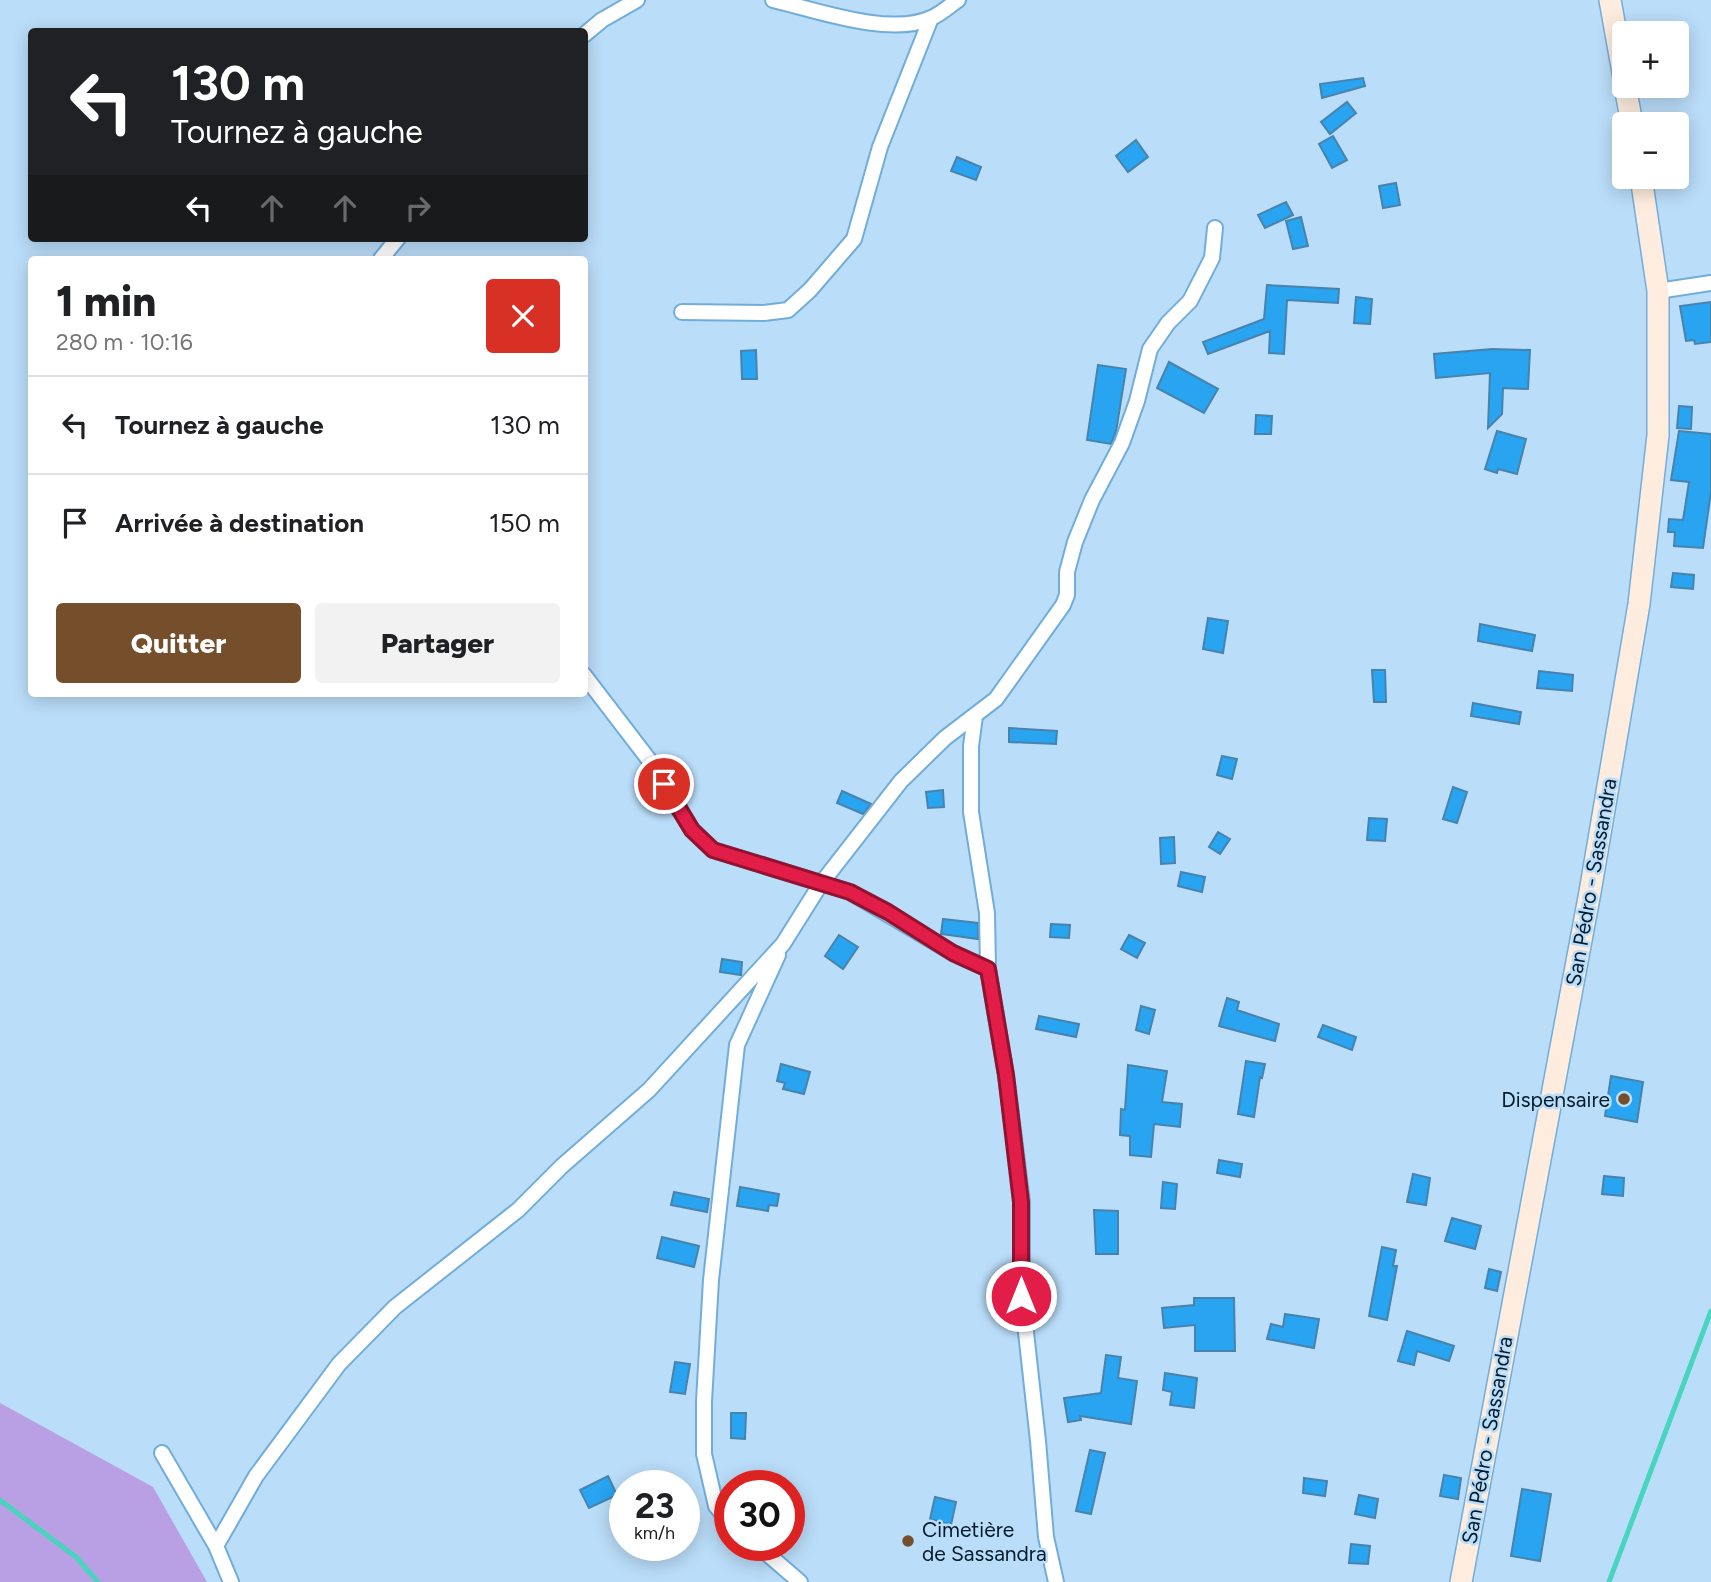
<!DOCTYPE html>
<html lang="fr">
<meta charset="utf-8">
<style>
body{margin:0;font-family:Figtree,sans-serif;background:#f2f2f2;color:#202124;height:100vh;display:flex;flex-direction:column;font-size:26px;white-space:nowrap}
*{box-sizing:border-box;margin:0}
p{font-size:23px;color:#757577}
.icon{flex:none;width:38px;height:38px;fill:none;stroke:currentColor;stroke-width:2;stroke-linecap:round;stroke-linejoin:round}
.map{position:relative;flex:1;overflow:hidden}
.side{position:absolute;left:28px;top:256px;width:560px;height:441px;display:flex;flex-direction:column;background:#fff;border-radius:7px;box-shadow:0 4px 18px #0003}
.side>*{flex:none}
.top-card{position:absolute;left:28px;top:28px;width:560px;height:214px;border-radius:7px;box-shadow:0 4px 18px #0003;background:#202124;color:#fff;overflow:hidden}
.buttons{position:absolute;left:1612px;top:21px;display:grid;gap:14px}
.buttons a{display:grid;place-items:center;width:77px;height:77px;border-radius:7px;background:#fff;box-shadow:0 4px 18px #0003;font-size:35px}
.speed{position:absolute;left:609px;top:1470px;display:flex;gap:14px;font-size:35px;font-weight:700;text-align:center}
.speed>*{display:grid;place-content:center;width:91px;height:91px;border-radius:50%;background:#fff;box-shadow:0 4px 18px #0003;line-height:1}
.speed small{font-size:18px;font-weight:400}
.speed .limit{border:10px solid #d22;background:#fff;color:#111}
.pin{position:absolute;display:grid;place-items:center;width:60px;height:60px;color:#fff;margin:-30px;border:4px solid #fff;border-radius:50%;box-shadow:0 2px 7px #0007}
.me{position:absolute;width:77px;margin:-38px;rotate:0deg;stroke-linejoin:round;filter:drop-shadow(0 0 5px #0008)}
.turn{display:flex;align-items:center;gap:24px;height:147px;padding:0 28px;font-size:32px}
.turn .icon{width:91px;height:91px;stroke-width:2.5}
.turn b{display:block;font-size:49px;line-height:60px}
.lanes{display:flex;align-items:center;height:66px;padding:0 28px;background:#0003;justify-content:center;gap:35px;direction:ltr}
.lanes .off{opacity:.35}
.round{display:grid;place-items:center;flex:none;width:74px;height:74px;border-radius:7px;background:#f2f2f2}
.overview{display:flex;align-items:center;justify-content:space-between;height:119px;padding:0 28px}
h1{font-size:42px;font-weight:800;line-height:52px}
.primary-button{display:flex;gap:14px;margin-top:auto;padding:14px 28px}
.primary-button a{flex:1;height:80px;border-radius:7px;background:#754e2b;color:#fff;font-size:28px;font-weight:800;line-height:80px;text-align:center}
.primary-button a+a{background:#f2f2f2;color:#202124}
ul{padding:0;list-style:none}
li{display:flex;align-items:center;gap:21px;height:98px;padding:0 28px;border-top:2px solid #e0e0e0}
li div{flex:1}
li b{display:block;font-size:26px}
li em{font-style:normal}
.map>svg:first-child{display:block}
.green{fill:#b99fe3}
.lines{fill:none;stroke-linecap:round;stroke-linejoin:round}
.stream{stroke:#4ad4c0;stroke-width:5}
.building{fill:#28a4f0;stroke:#4883ad;stroke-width:2}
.minor-casing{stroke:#72adda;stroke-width:18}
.secondary-casing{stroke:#72adda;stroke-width:24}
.minor{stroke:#fff;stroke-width:14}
.secondary{stroke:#feeddf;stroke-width:21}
.route-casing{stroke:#92132f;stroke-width:18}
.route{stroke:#e11d48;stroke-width:12}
.poi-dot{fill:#754e2b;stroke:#baddf9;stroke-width:2.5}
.labels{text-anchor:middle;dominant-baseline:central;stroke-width:5;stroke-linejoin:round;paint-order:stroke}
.street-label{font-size:21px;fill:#031a2b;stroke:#baddf9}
.poi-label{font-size:21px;fill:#031a2b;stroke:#baddf9;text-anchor:end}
</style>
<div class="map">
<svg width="1711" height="1582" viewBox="0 0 1711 1582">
<rect width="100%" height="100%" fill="#baddf9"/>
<path class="green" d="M 0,1403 L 153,1487 L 207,1582 L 0,1582 Z"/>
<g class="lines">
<path class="stream" d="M 0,1500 L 76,1557 L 98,1582
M 1609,1582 L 1711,1311"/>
</g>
<path class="building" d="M 1363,78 L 1365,86 L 1322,98 L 1320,84 Z
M 1347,102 L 1356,113 L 1330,134 L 1321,122 Z
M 1333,136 L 1347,160 L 1332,168 L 1319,144 Z
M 1136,140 L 1148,157 L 1128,172 L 1116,156 Z
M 957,157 L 981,167 L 976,180 L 951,171 Z
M 1396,183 L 1400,205 L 1383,208 L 1379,186 Z
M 1286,202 L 1293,215 L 1265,228 L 1258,215 Z
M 1301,217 L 1308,246 L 1293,249 L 1286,221 Z
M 1267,285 L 1339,289 L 1338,303 L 1287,300 L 1284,354 L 1269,353 L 1270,331 L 1208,354 L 1203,342 L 1264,319 Z
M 1356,297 L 1372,299 L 1370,324 L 1354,323 Z
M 1711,302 L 1711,342 L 1695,344 L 1694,340 L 1686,341 L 1680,306 Z
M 1492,349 L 1530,350 L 1528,389 L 1503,388 L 1502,414 L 1488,428 L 1490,373 L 1436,378 L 1434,354 Z
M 756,350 L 757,379 L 742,379 L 741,351 Z
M 1169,362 L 1218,389 L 1204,413 L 1157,388 Z
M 1098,365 L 1126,369 L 1116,432 L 1111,444 L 1087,440 Z
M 1679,406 L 1692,407 L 1691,429 L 1677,428 Z
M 1256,415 L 1272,416 L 1271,434 L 1255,434 Z
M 1497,431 L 1526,439 L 1517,474 L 1498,469 L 1497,473 L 1485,469 Z
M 1679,431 L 1711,434 L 1711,492 L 1703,548 L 1674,546 L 1675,532 L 1668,532 L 1669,519 L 1683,520 L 1689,482 L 1671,480 Z
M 1673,573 L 1694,575 L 1693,589 L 1671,587 Z
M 1208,618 L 1228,621 L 1223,653 L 1203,649 Z
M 1480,624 L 1535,635 L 1532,651 L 1478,641 Z
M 1372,670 L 1385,670 L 1386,702 L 1374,702 Z
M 1539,671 L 1573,675 L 1572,691 L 1537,688 Z
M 1473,703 L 1521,712 L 1519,724 L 1471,716 Z
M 1009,728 L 1057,731 L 1056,744 L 1009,742 Z
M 1222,756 L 1237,759 L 1232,779 L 1217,775 Z
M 1453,787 L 1467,792 L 1457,823 L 1443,819 Z
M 943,790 L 944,807 L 928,808 L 926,792 Z
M 842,791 L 871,804 L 863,814 L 837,803 Z
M 1369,818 L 1387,819 L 1385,841 L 1367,840 Z
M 1218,832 L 1230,839 L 1220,854 L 1209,847 Z
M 1174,837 L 1175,863 L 1161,864 L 1160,838 Z
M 1181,872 L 1205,877 L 1202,892 L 1178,886 Z
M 943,919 L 978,923 L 978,939 L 941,934 Z
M 1051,924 L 1070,925 L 1069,938 L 1050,937 Z
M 839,935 L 858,947 L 843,969 L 825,956 Z
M 1129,935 L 1145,943 L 1137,958 L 1121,949 Z
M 722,959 L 742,962 L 741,975 L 720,972 Z
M 1227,998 L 1239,1002 L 1237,1010 L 1279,1024 L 1275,1041 L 1219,1026 Z
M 1141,1006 L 1155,1010 L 1149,1034 L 1136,1030 Z
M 1039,1016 L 1079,1024 L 1076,1037 L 1036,1029 Z
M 1323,1025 L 1356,1037 L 1352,1050 L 1318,1037 Z
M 1246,1061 L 1265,1064 L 1262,1078 L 1260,1077 L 1254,1117 L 1238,1114 Z
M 781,1064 L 810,1072 L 804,1094 L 783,1089 L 785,1083 L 777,1081 Z
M 1128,1065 L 1167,1071 L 1162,1102 L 1182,1104 L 1180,1127 L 1154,1124 L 1151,1157 L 1130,1155 L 1130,1136 L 1120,1135 L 1121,1109 L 1125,1110 Z
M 1611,1076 L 1643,1082 L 1637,1122 L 1605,1116 Z
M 1219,1160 L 1242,1164 L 1240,1177 L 1217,1173 Z
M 1413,1174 L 1430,1178 L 1426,1205 L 1407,1202 Z
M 1604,1176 L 1624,1178 L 1623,1196 L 1602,1194 Z
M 1163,1182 L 1177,1184 L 1175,1209 L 1161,1208 Z
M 740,1187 L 779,1194 L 777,1206 L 769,1205 L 768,1211 L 737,1206 Z
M 674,1192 L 709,1199 L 707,1212 L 671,1205 Z
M 1094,1210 L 1118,1211 L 1118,1254 L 1096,1254 Z
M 1452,1218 L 1481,1226 L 1475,1249 L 1445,1241 Z
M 662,1237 L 699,1246 L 694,1267 L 657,1258 Z
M 1382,1247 L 1396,1250 L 1393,1266 L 1397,1266 L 1387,1320 L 1369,1316 Z
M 1489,1269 L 1501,1272 L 1497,1291 L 1485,1288 Z
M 1194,1298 L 1234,1298 L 1235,1351 L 1195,1351 L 1195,1325 L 1164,1328 L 1162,1308 L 1194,1305 Z
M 1285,1314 L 1319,1319 L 1314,1348 L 1267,1339 L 1271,1324 L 1283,1327 Z
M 1407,1331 L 1454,1346 L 1449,1361 L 1417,1351 L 1414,1365 L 1398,1361 Z
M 1106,1355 L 1121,1357 L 1118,1378 L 1137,1381 L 1131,1424 L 1080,1416 L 1081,1420 L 1068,1422 L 1064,1398 L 1101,1393 Z
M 675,1362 L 690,1364 L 685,1394 L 670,1392 Z
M 1165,1373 L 1197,1378 L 1194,1408 L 1170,1405 L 1172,1392 L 1163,1390 Z
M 731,1413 L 746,1413 L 745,1439 L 731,1438 Z
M 1090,1450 L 1105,1453 L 1091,1514 L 1076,1511 Z
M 1444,1475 L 1461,1478 L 1458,1499 L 1440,1496 Z
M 608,1476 L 617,1495 L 589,1508 L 580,1490 Z
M 1304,1478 L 1327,1481 L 1325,1496 L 1303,1493 Z
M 1522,1489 L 1551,1494 L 1540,1561 L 1511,1556 Z
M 1359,1495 L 1378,1499 L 1375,1518 L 1355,1514 Z
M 935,1497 L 956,1502 L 951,1525 L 930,1519 Z
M 1351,1544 L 1370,1546 L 1368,1564 L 1349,1563 Z"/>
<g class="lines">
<defs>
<path id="minor" d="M 773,0 C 816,10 890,37 931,18 C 941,14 949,6 958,0
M 584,35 L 602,20 L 637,0
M 381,259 L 398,238
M 1658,291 L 1711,283
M 682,312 L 764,313 L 788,310 L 810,290 L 854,239 L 880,147 L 931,18
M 584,675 L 656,769 L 692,830 L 713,850 L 850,892 L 953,953 L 988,969
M 975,716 L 971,746 L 971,812 L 987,913 L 988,969 L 1006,1075 L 1022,1202 L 1022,1296 L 1038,1441 L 1046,1537 L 1056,1582
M 162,1453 L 216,1546 L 231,1582
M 730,1523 L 716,1506 L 704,1454 L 704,1401 L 711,1280 L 737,1045 L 778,955
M 757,1545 L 800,1582
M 216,1546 L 256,1476 L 339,1364 L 395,1307 L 518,1210 L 562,1166 L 649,1090 L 783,944 L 820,885 L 901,781 L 945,738 L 996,699 L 1063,605 L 1067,595 L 1067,572 L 1075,542 L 1092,500 L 1122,443 L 1137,401 L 1150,349 L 1168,323 L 1190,301 L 1212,258 L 1215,228"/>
<path id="secondary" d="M 1610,0 L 1624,78
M 1625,86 L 1632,124
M 1461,1582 L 1590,892 L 1639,604 L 1658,435 L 1658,291 L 1641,177"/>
</defs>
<use href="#minor" class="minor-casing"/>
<use href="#secondary" class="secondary-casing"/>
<use href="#minor" class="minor"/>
<use href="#secondary" class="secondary"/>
</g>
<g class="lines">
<defs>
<path id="route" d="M 664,784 L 692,830 L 713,850 L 850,892 L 888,912 L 953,953 L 988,969 L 1006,1075 L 1021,1202 L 1021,1296"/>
</defs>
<use href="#route" class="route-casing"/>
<use href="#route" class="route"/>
</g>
<g class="poi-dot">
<circle cx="1624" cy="1099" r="7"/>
<circle cx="908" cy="1541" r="7"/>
</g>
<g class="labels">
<g class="street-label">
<text transform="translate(1591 882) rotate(-80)">San Pédro - Sassandra</text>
<text transform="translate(1487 1440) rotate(-80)">San Pédro - Sassandra</text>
</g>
<g class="poi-label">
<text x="1610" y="1099">Dispensaire</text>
<text x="922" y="1529" text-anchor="start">Cimetière<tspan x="922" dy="24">de Sassandra</tspan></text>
</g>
</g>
</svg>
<div class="buttons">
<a>+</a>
<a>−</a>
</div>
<div class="speed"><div>23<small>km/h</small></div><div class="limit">30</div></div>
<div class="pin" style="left:664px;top:784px;background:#d93025"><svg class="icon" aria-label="arrive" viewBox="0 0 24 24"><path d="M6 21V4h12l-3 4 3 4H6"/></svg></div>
<svg class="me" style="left:1021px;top:1296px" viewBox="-20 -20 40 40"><circle r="17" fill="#e11d48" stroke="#fff" stroke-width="3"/><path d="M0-11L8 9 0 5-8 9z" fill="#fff"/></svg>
<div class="top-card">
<div class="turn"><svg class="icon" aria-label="left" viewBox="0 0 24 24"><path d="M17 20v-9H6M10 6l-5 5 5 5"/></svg><div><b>130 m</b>Tournez à gauche</div></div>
<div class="lanes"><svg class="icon" aria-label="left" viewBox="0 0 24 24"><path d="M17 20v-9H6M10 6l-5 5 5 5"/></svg><svg class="icon off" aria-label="ahead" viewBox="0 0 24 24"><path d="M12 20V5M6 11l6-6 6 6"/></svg><svg class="icon off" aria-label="ahead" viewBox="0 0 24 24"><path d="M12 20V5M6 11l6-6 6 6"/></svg><svg class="icon off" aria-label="right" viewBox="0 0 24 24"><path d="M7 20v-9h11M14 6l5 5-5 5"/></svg></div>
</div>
<section class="side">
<div class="overview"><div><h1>1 min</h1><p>280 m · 10:16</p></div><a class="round" style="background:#d93025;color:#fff"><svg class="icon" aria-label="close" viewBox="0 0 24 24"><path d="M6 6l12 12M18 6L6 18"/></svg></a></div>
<ul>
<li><svg class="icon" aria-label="left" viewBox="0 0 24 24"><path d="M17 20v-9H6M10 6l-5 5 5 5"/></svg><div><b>Tournez à gauche</b></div><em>130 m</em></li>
<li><svg class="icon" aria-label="arrive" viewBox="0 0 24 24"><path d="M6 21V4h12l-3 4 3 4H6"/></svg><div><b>Arrivée à destination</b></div><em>150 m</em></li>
</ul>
<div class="primary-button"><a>Quitter</a><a>Partager</a></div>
</section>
</div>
